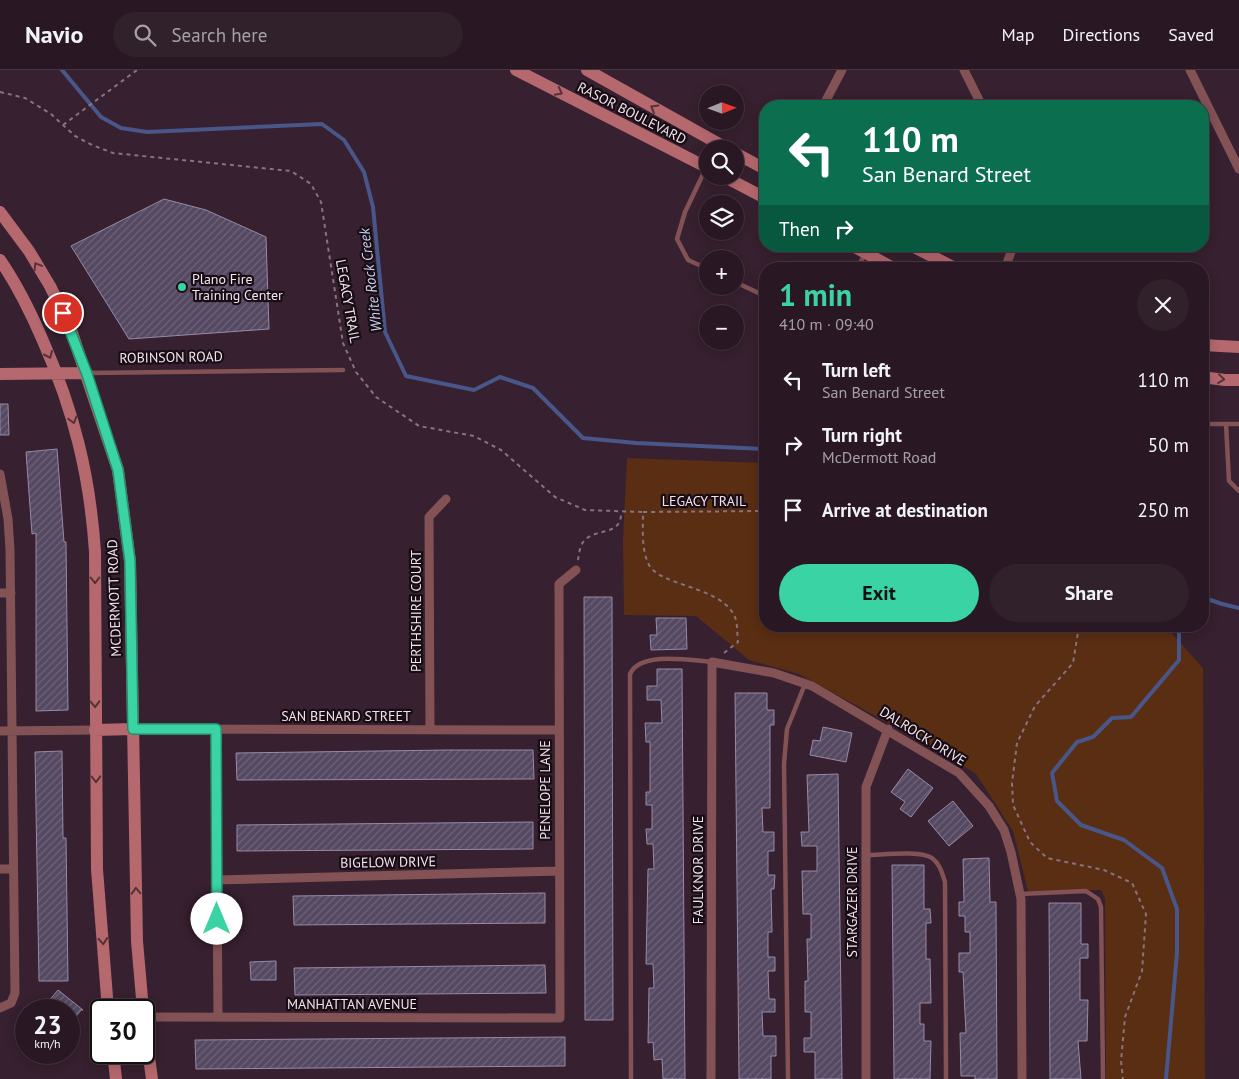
<!DOCTYPE html>
<meta charset="utf-8">
<style>
body{margin:0;font-family:"PT Sans",sans-serif;background:#31212b;color:#f1f3f6;height:100vh;display:flex;flex-direction:column;font-size:19px;white-space:nowrap}
*{box-sizing:border-box;margin:0}
p{font-size:16px;color:#a5a0a6}
.icon{flex:none;width:28px;height:28px;fill:none;stroke:currentColor;stroke-width:2;stroke-linecap:round;stroke-linejoin:round}
.map{position:relative;flex:1;overflow:hidden}
.sheet{position:absolute;left:759px;top:192px;width:450px;height:370px;display:flex;flex-direction:column;background:#291823;border-radius:20px;box-shadow:0 2px 12px #0003,0 0 0 1px #453741}
.sheet>*{flex:none}
.top-card{position:absolute;left:759px;top:30px;width:450px;height:152px;border-radius:20px;box-shadow:0 2px 12px #0003,0 0 0 1px #453741;background:#0b6e4f;color:#fff;overflow:hidden}
.needle{width:32px;rotate:89deg}
.fabs{position:absolute;left:699px;top:15px;display:grid;gap:10px}
.fabs a{display:grid;place-items:center;width:45px;height:45px;border-radius:50%;background:#291823;box-shadow:0 2px 12px #0003,0 0 0 1px #453741;font-size:25px}
.speed{position:absolute;left:15px;top:929px;display:flex;gap:10px;font-size:25px;font-weight:700;text-align:center}
.speed>*{display:grid;place-content:center;width:65px;height:65px;border-radius:50%;background:#291823;box-shadow:0 2px 12px #0003,0 0 0 1px #453741;line-height:1}
.speed small{font-size:12px;font-weight:400}
.speed .limit{border:2px solid #111;border-radius:8px;background:#fff;color:#111}
.pin{position:absolute;display:grid;place-items:center;width:42px;height:42px;color:#fff;margin:-21px;border:2px solid #fff;border-radius:50%;box-shadow:0 1px 5px #0007}
.me{position:absolute;width:55px;margin:-28px;rotate:0deg;stroke-linejoin:round;filter:drop-shadow(0 0 4px #0008)}
.turn{display:flex;align-items:center;gap:18px;height:105px;padding:0 20px;font-size:22px}
.turn .icon{width:65px;height:65px;stroke-width:2.5}
.turn b{display:block;font-size:35px;line-height:42px}
.then{display:flex;align-items:center;height:48px;padding:0 20px;background:#0003;gap:10px;font-size:19px}
.round{display:grid;place-items:center;flex:none;width:52px;height:52px;border-radius:26px;background:#31212b}
.overview{display:flex;align-items:center;justify-content:space-between;height:85px;padding:0 20px}
h1{font-size:30px;font-weight:700;line-height:38px;color:#3ad4a4}
.primary-button{display:flex;gap:10px;margin-top:auto;padding:10px 20px}
.primary-button a{flex:1;height:58px;border-radius:30px;background:#3ad4a4;color:#111;font-size:20px;font-weight:700;line-height:58px;text-align:center}
.primary-button a+a{background:#31212b;color:#f1f3f6}
ul{padding:0;list-style:none}
li{display:flex;align-items:center;gap:15px;height:65px;padding:0 20px}
li div{flex:1}
li b{display:block;font-size:19px}
li em{font-style:normal}
header{display:flex;align-items:center;gap:30px;box-sizing:border-box;height:70px;padding:0 25px;background:#291823;border-bottom:1px solid #453741}
header strong{font-size:24px}
nav{display:flex;gap:28px;margin-inline-start:auto;font-size:18px}
.search{width:350px;height:45px;background:#31212b;display:flex;align-items:center;gap:12px;box-sizing:border-box;padding:0 18px;border-radius:28px;color:#a5a0a6;font-size:19px}
.map>svg:first-child{display:block}
.park{fill:#592e13}
.lines{fill:none;stroke-linecap:round;stroke-linejoin:round}
.stream{stroke:#485689;stroke-width:4}
.building{fill:url(#building-hatch);stroke:#978aa6}
.path{stroke:#887481;stroke-width:2;stroke-dasharray:4 4;stroke-linecap:butt}
.lane{stroke:#835255;stroke-width:4.5}
.street{stroke:#835255;stroke-width:9}
.secondary{stroke:#b5686e;stroke-width:12}
.oneway{stroke:#573138}
.route-casing{stroke:#268a6b;stroke-width:12}
.route{stroke:#3ad4a4;stroke-width:9}
.poi-dot{fill:#3ad4a4;stroke:#180d14;stroke-width:2}
.labels{text-anchor:middle;dominant-baseline:central;stroke-width:4.5;stroke-linejoin:round;paint-order:stroke}
.street-label{font-size:14px;fill:#f2e2ec;stroke:#180d14}
.poi-label{font-size:14px;fill:#f2e2ec;stroke:#180d14;text-anchor:start}
.water-label{font-size:15px;font-style:italic;fill:#c7d1f1;stroke:#180d14}
</style>
<header>
<strong>Navio</strong>
<div class="search"><svg class="icon" aria-label="search" viewBox="0 0 24 24"><circle cx="10" cy="10" r="6"/><path d="M15 15l6 6"/></svg>Search here</div>
<nav><a>Map</a><a>Directions</a><a>Saved</a></nav>
</header>
<div class="map">
<svg width="1239" height="1009" viewBox="0 0 1239 1009">
<defs>
<pattern id="building-hatch" width="6" height="6" patternUnits="userSpaceOnUse" patternTransform="scale(1.25)"><rect width="6" height="6" fill="#554962"/><path d="M-1 1l2-2M0 6l6-6M5 7l2-2" fill="none" stroke="#6e6379"/></pattern>
</defs>
<rect width="100%" height="100%" fill="#37202f"/>
<path class="park" d="M 627,388 L 765,393 L 765,556 L 1165,556 L 1203,598 L 1205,1009 L 1106,1009 L 1105,829 L 1101,820 L 1028,821 L 1013,761 L 976,704 L 932,677 L 799,604 L 749,590 L 696,546 L 624,545 L 623,470 Z"/>
<g class="lines">
<path class="stream" d="M 62,0 L 101,47 L 121,58 L 147,62 L 322,54 L 344,70 L 364,102 L 373,137 L 385,262 L 406,306 L 474,320 L 500,307 L 533,318 L 583,368 L 636,373 L 765,379
M 1202,527 L 1222,534 L 1239,538
M 1166,1009 L 1177,883 L 1177,839 L 1162,798 L 1124,770 L 1081,755 L 1057,731 L 1052,703 L 1077,672 L 1093,667 L 1112,648 L 1131,647 L 1179,590 L 1179,556"/>
</g>
<path class="building" d="M 164,129 L 206,140 L 266,167 L 269,259 L 129,269 L 71,176 Z
M 0,334 L 8,334 L 9,365 L 0,365 Z
M 57,379 L 64,472 L 66,472 L 68,640 L 36,641 L 36,463 L 32,464 L 26,382 Z
M 584,527 L 612,527 L 613,950 L 585,950 Z
M 656,548 L 686,548 L 687,579 L 651,580 L 650,565 L 657,565 Z
M 657,599 L 682,599 L 685,1009 L 663,1009 L 662,989 L 654,990 L 653,972 L 648,973 L 649,918 L 654,918 L 653,894 L 646,894 L 648,799 L 654,799 L 653,774 L 647,774 L 646,759 L 652,759 L 652,735 L 646,735 L 646,722 L 650,722 L 650,672 L 646,672 L 645,653 L 662,653 L 661,630 L 647,630 L 647,616 L 657,616 Z
M 735,623 L 767,623 L 767,640 L 774,640 L 774,655 L 770,655 L 770,738 L 762,738 L 763,762 L 774,762 L 774,781 L 768,781 L 768,805 L 775,805 L 774,819 L 771,819 L 772,862 L 768,862 L 768,887 L 775,887 L 775,901 L 768,901 L 769,929 L 775,929 L 775,942 L 762,942 L 763,966 L 776,966 L 776,986 L 771,986 L 771,1009 L 739,1009 Z
M 823,657 L 852,663 L 846,692 L 810,685 L 813,670 L 820,671 Z
M 447,680 L 533,680 L 534,709 L 237,710 L 236,683 Z
M 62,681 L 63,768 L 66,768 L 68,911 L 39,911 L 35,682 Z
M 908,699 L 933,718 L 911,747 L 900,739 L 905,732 L 891,722 Z
M 838,704 L 842,1009 L 815,1009 L 815,982 L 804,982 L 804,968 L 811,968 L 811,942 L 805,942 L 805,911 L 808,911 L 807,869 L 811,869 L 811,844 L 803,844 L 802,801 L 817,801 L 817,776 L 802,776 L 801,762 L 809,762 L 807,705 Z
M 953,731 L 973,756 L 949,776 L 928,751 Z
M 533,752 L 533,779 L 237,781 L 237,755 Z
M 989,788 L 990,832 L 996,832 L 997,1009 L 975,1009 L 975,1006 L 961,1006 L 960,963 L 966,963 L 963,902 L 959,902 L 959,883 L 970,883 L 970,862 L 965,862 L 965,846 L 959,846 L 959,832 L 964,832 L 963,789 Z
M 892,795 L 924,795 L 924,839 L 930,839 L 931,853 L 926,853 L 926,889 L 930,889 L 931,933 L 920,933 L 920,954 L 924,954 L 924,971 L 931,971 L 930,1009 L 894,1009 Z
M 545,823 L 545,853 L 294,855 L 293,826 Z
M 1049,833 L 1081,833 L 1081,874 L 1088,874 L 1088,888 L 1080,888 L 1080,930 L 1088,930 L 1087,971 L 1078,971 L 1081,1009 L 1050,1009 Z
M 276,891 L 276,910 L 251,910 L 250,892 Z
M 545,895 L 546,923 L 295,925 L 294,898 Z
M 58,920 L 83,940 L 81,940 L 69,955 L 69,940 L 41,940 Z
M 565,967 L 565,996 L 196,999 L 195,970 Z"/>
<g class="lines">
<path class="path" d="M 0,22 L 25,28 L 51,44 L 75,66 L 92,75 L 113,83 L 291,101 L 311,114 L 321,132 L 343,273 L 356,302 L 376,327 L 419,356 L 474,366 L 501,380 L 555,427 L 585,440 L 643,442
M 63,55 L 137,0
M 578,490 C 579,484 580,475 584,471 C 596,457 622,467 621,442
M 1079,556 L 1073,593 L 1035,636 L 1017,673 L 1012,713 L 1013,735 L 1030,772 L 1047,788 L 1104,800 L 1132,813 L 1146,844 L 1142,901 L 1125,947 L 1121,991 L 1123,1009
M 724,583 L 738,572 C 737,565 738,552 734,545 C 719,516 660,516 649,495 C 641,479 643,459 643,442 L 765,441"/>
<path class="lane" d="M 706,98 L 685,142 L 677,169 L 688,190 L 708,199
M 857,199 L 869,176
M 735,212 L 765,226
M 88,303 L 343,300
M 1202,354 L 1226,354
M 1239,354 L 1226,354 L 1229,411 L 1239,421
M 866,785 C 881,785 920,780 932,788 C 940,794 942,803 945,812 L 946,1009
M 1020,824 L 1086,821 L 1098,829 L 1101,837 L 1103,1009
M 631,1009 L 630,604 C 640,581 690,590 712,592
M 788,1009 L 784,694 L 787,659 L 805,614"/>
<path class="street" d="M 964,0 L 982,36
M 1190,0 L 1239,99
M 823,36 L 842,0
M 1005,199 L 1013,176
M 0,404 L 8,449 L 10,480 L 15,923 L 11,933 L 0,938
M 0,523 L 11,523
M 133,659 L 559,660
M 216,659 L 218,947
M 430,659 L 429,447 L 446,429
M 0,661 L 95,660
M 0,799 L 13,799
M 217,810 L 559,801
M 144,947 L 560,948 L 559,514 L 576,500
M 711,1009 L 712,592 L 774,603 L 812,616 L 959,703 L 989,736 L 1004,760 L 1011,782 L 1021,829 L 1022,1009
M 866,1009 L 866,717 L 888,659"/>
<path class="secondary" d="M 516,0 L 708,98
M 587,0 L 728,79
M 735,83 L 765,99
M 723,106 L 765,128
M 0,142 L 29,181 L 50,216 L 70,257 L 118,400 L 130,491 L 137,871 L 143,940
M 853,176 L 895,199
M 912,176 L 957,199
M 0,190 C 18,216 31,243 43,271 C 74,341 90,406 95,482 L 97,799 L 108,940
M 1202,275 L 1239,277
M 0,304 L 87,303
M 1202,307 L 1225,310 L 1239,310
M 95,660 L 133,659
M 144,951 L 152,1009
M 113,982 L 116,1009"/>
</g>
<defs><path id="oneway-chevron" d="M-2-3.5L2.5 0L-2 3.5" fill="none" stroke-width="1.6" stroke-linecap="round" stroke-linejoin="round" transform="scale(1.25)"/></defs>
<g class="oneway">
<use href="#oneway-chevron" transform="translate(559 22) rotate(27)"/>
<use href="#oneway-chevron" transform="translate(654 38) rotate(-150)"/>
<use href="#oneway-chevron" transform="translate(37 196) rotate(-121)"/>
<use href="#oneway-chevron" transform="translate(49 285) rotate(66)"/>
<use href="#oneway-chevron" transform="translate(1221 309) rotate(6)"/>
<use href="#oneway-chevron" transform="translate(73 350) rotate(74)"/>
<use href="#oneway-chevron" transform="translate(95 510) rotate(90)"/>
<use href="#oneway-chevron" transform="translate(95 634) rotate(89)"/>
<use href="#oneway-chevron" transform="translate(96 709) rotate(89)"/>
<use href="#oneway-chevron" transform="translate(136 821) rotate(-92)"/>
<use href="#oneway-chevron" transform="translate(103 871) rotate(85)"/>
</g>
<g class="lines">
<defs>
<path id="route" d="M 63,243 L 87,304 L 118,400 L 130,491 L 133,659 L 216,659 L 217,849"/>
</defs>
<use href="#route" class="route-casing"/>
<use href="#route" class="route"/>
</g>
<circle class="poi-dot" cx="182" cy="217" r="5"/>
<g class="labels">
<g class="street-label">
<text transform="translate(632 43) rotate(27)">RASOR BOULEVARD</text>
<text transform="translate(348 231) rotate(80)">LEGACY TRAIL</text>
<text transform="translate(171 287) rotate(-1)">ROBINSON ROAD</text>
<text x="704" y="431">LEGACY TRAIL</text>
<text transform="translate(114 528) rotate(-92)">MCDERMOTT ROAD</text>
<text transform="translate(416 541) rotate(-90)">PERTHSHIRE COURT</text>
<text x="346" y="646">SAN BENARD STREET</text>
<text transform="translate(923 666) rotate(32)">DALROCK DRIVE</text>
<text transform="translate(545 720) rotate(-90)">PENELOPE LANE</text>
<text transform="translate(388 792) rotate(-1)">BIGELOW DRIVE</text>
<text transform="translate(698 800) rotate(-90)">FAULKNOR DRIVE</text>
<text transform="translate(852 832) rotate(-90)">STARGAZER DRIVE</text>
<text x="352" y="934">MANHATTAN AVENUE</text>
</g>
<g class="poi-label">
<text x="192" y="209">Plano Fire<tspan x="192" dy="16">Training Center</tspan></text>
</g>
<g class="water-label">
<text transform="translate(370 210) rotate(-97)">White Rock Creek</text>
</g>
</g>
</svg>
<div class="fabs">
<a><svg class="needle" viewBox="-14 -14 28 28"><path d="M0-13l5 13h-10z" fill="#e53935"/><path d="M0 13l5-13h-10z" fill="#a5a0a6"/></svg></a>
<a><svg class="icon" aria-label="search" viewBox="0 0 24 24"><circle cx="10" cy="10" r="6"/><path d="M15 15l6 6"/></svg></a>
<a><svg class="icon" aria-label="layers" viewBox="0 0 24 24"><path d="M12 4l9 5-9 5-9-5zM3 14l9 5 9-5"/></svg></a>
<a>+</a>
<a>−</a>
</div>
<div class="speed"><div>23<small>km/h</small></div><div class="limit">30</div></div>
<div class="pin" style="left:63px;top:243px;background:#d93025"><svg class="icon" aria-label="arrive" viewBox="0 0 24 24"><path d="M6 21V4h12l-3 4 3 4H6"/></svg></div>
<svg class="me" style="left:217px;top:849px" viewBox="-20 -20 40 40"><circle r="19" fill="#fff"/><path d="M0-13L10 11 0 6-10 11z" fill="#3ad4a4"/></svg>
<div class="top-card">
<div class="turn"><svg class="icon" aria-label="left" viewBox="0 0 24 24"><path d="M17 20v-9H6M10 6l-5 5 5 5"/></svg><div><b>110 m</b>San Benard Street</div></div>
<div class="then">Then<svg class="icon" aria-label="right" viewBox="0 0 24 24"><path d="M7 20v-9h11M14 6l5 5-5 5"/></svg></div>
</div>
<section class="sheet">
<div class="overview"><div><h1>1 min</h1><p>410 m · 09:40</p></div><a class="round"><svg class="icon" aria-label="close" viewBox="0 0 24 24"><path d="M6 6l12 12M18 6L6 18"/></svg></a></div>
<ul>
<li><svg class="icon" aria-label="left" viewBox="0 0 24 24"><path d="M17 20v-9H6M10 6l-5 5 5 5"/></svg><div><b>Turn left</b><p>San Benard Street</p></div><em>110 m</em></li>
<li><svg class="icon" aria-label="right" viewBox="0 0 24 24"><path d="M7 20v-9h11M14 6l5 5-5 5"/></svg><div><b>Turn right</b><p>McDermott Road</p></div><em>50 m</em></li>
<li><svg class="icon" aria-label="arrive" viewBox="0 0 24 24"><path d="M6 21V4h12l-3 4 3 4H6"/></svg><div><b>Arrive at destination</b></div><em>250 m</em></li>
</ul>
<div class="primary-button"><a>Exit</a><a>Share</a></div>
</section>
</div>
